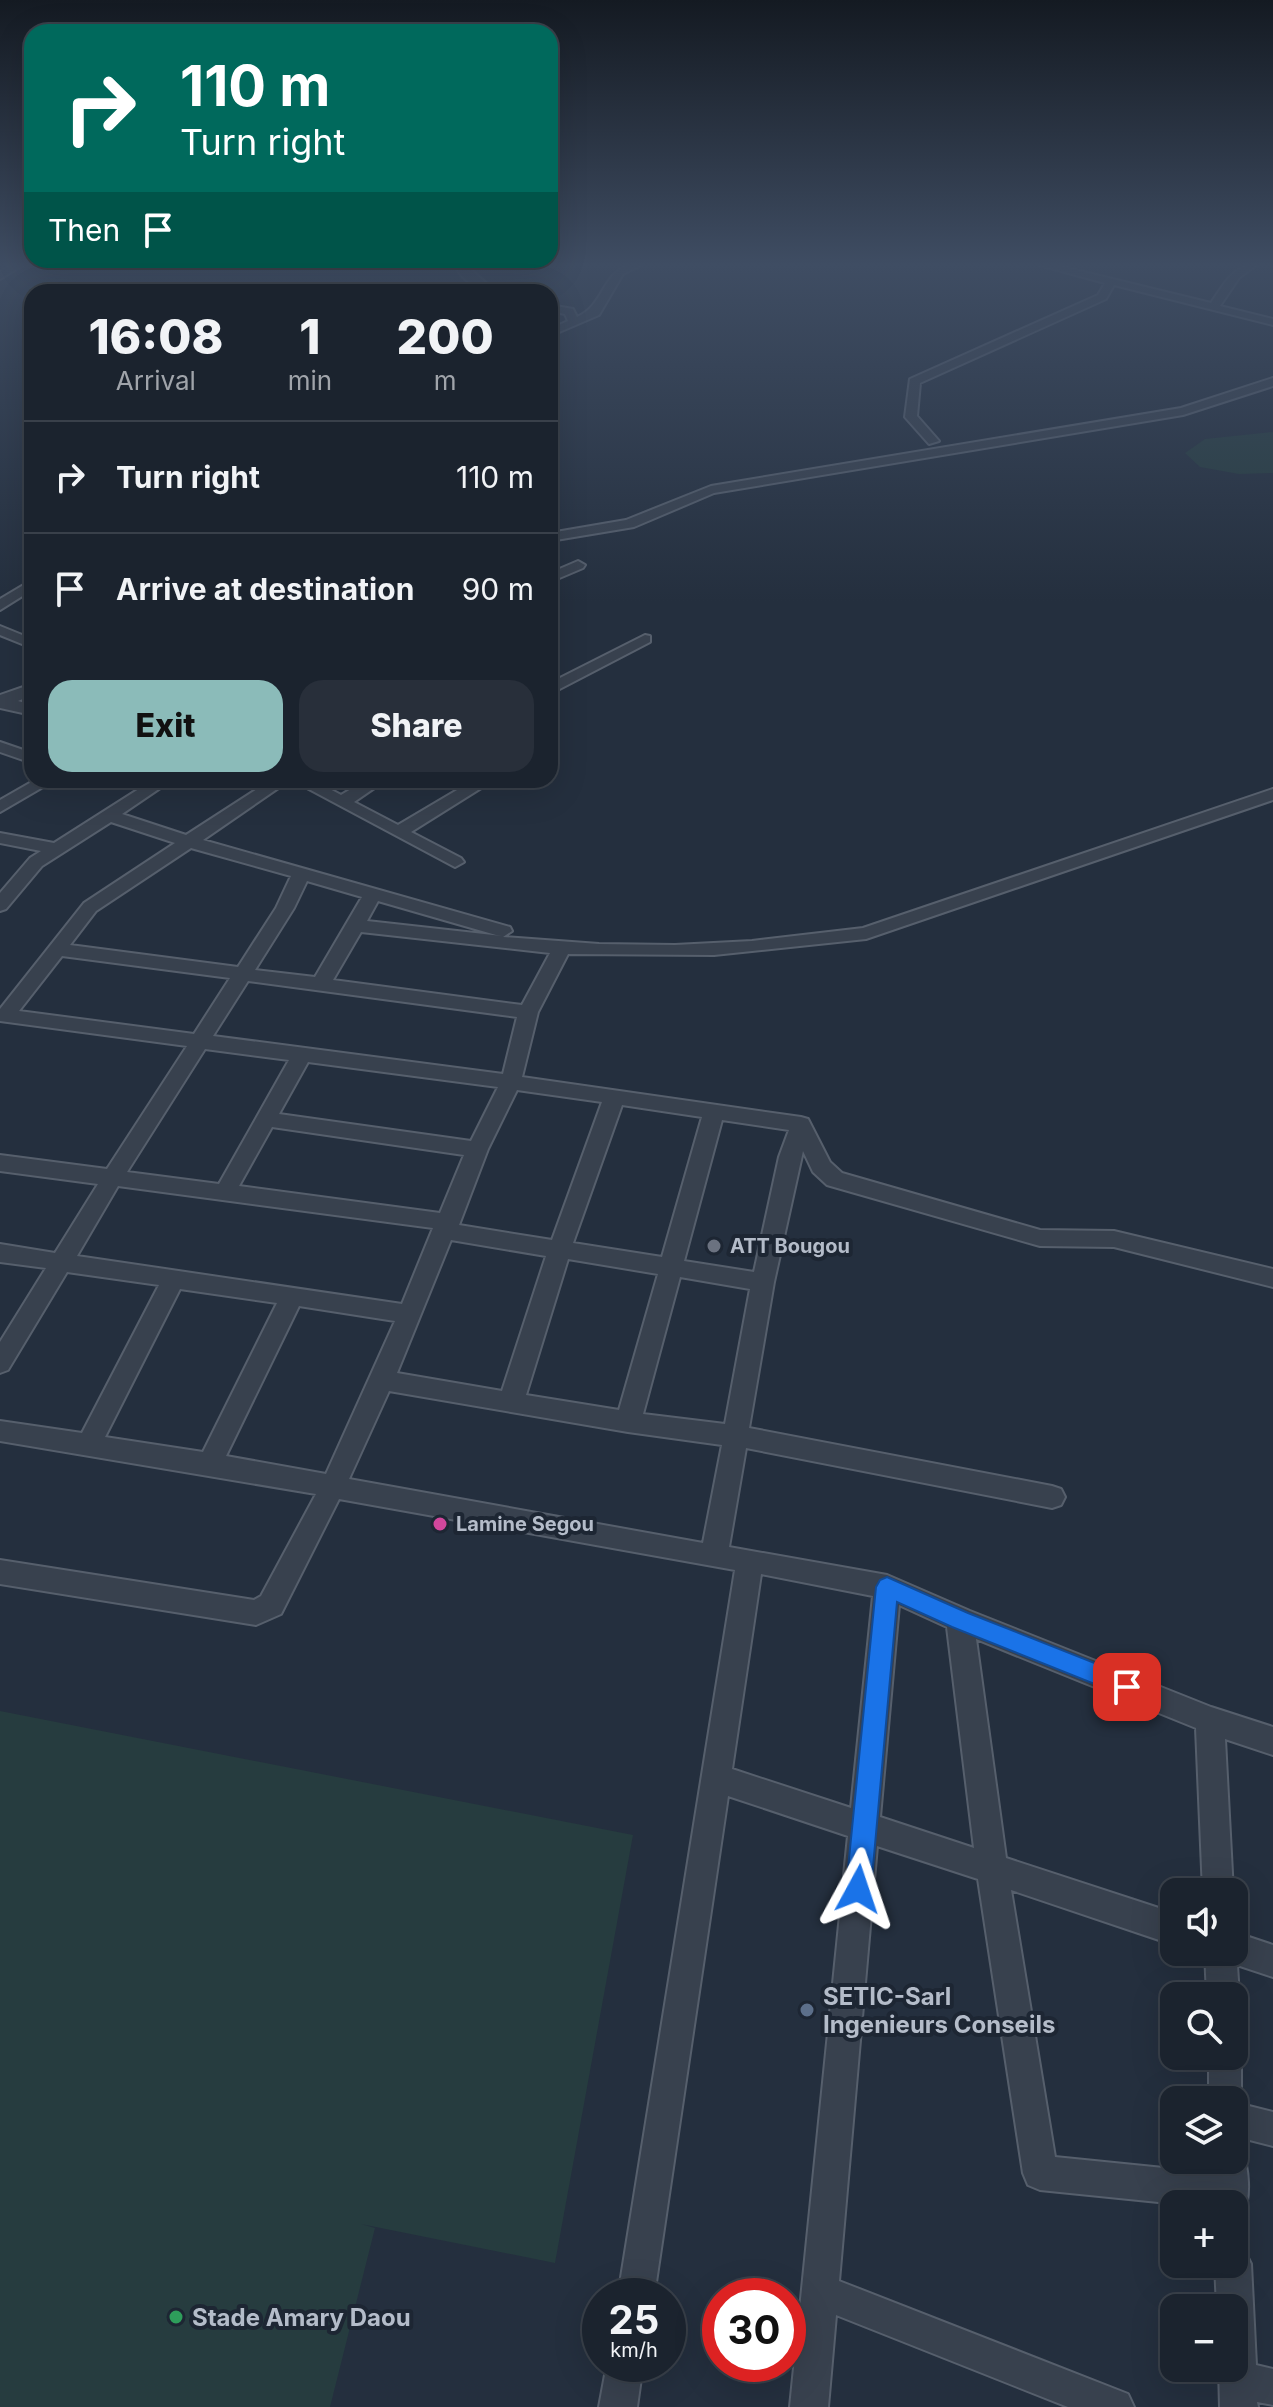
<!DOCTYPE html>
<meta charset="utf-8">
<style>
body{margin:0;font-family:Inter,sans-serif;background:#282f3a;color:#f1f3f6;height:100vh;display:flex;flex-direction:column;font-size:30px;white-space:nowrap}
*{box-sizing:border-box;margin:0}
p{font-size:26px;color:#a0a4aa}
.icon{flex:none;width:44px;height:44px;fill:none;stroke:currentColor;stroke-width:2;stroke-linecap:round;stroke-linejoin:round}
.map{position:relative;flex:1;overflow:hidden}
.side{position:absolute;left:24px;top:284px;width:534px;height:504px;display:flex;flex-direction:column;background:#1b232e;border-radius:24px;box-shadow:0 8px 32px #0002,0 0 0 2px #39404a}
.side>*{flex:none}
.top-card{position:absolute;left:24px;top:24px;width:534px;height:244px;border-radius:24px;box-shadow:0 8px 32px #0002,0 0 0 2px #39404a;background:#00695c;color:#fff;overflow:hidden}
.tools{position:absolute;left:1160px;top:1878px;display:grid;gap:16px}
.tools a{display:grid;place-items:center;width:88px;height:88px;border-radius:16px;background:#1b232e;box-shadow:0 8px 32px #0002,0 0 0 2px #39404a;font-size:40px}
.speed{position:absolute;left:582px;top:2278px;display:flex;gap:16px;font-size:40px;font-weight:700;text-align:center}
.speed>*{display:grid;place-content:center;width:104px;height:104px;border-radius:50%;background:#1b232e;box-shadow:0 8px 32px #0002,0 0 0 2px #39404a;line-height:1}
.speed small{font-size:20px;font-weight:400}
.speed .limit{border:12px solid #d22;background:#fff;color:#111}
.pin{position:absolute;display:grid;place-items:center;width:68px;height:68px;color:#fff;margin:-34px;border-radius:16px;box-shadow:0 4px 12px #0006}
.me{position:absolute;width:88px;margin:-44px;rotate:5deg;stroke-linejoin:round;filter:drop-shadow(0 0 6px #0008)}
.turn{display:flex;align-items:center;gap:28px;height:168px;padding:0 24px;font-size:36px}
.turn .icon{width:104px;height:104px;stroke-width:2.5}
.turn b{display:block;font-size:56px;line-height:68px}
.then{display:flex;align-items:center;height:76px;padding:0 24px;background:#0003;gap:16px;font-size:30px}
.eta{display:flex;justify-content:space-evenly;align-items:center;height:136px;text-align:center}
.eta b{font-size:48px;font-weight:800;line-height:56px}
.cta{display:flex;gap:16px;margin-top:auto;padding:16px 24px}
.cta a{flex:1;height:92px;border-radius:24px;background:#8bbbb9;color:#111;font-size:32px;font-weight:800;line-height:92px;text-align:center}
.cta a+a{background:#282f3a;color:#f1f3f6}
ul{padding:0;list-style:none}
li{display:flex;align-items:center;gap:24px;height:112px;padding:0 24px;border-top:2px solid #39404a}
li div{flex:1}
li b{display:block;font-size:30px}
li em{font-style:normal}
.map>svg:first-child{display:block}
.green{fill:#263c3f}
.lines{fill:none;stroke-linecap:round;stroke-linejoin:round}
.minor-casing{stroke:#565f6c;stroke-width:4}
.minor{fill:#38414e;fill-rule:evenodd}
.route{fill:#1a73e8;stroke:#114b97;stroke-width:2}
.worship-dot{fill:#6b7280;stroke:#1d2633;stroke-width:3}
.hotel-dot{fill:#d1479c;stroke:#1d2633;stroke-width:3}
.service-dot{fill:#5c6f8a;stroke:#1d2633;stroke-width:3}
.leisure-dot{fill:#2e9e5b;stroke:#1d2633;stroke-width:3}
.labels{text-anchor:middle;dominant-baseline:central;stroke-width:8;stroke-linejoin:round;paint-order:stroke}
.poi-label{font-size:20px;font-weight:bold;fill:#b4bcc9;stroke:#1d2633;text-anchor:start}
.near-poi-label{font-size:24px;font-weight:bold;fill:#b4bcc9;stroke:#1d2633;text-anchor:start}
</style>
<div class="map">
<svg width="1273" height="2407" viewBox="0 0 1273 2407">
<rect width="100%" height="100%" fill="#242f3e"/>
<path class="green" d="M 1273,432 L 1273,473 L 1239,474 L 1200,467 L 1185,453 L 1205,439 Z
M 0,1711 L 633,1835 L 555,2263 L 361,2224 L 375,2228 L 330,2407 L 0,2407 Z"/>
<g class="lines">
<defs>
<path id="minor" d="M 11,265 L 23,265 L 0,279 L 0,272 Z
M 456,265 L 466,265 L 488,285 L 504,292 C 487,292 461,284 456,265 Z
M 628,265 L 641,265 L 623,274 L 599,315 L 550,336 L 550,329 L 568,321 L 565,314 L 550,311 L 550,305 L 573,309 L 577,317 C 604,305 601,276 628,265 Z
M 1039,265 L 1055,265 L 1211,303 C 1223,286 1232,265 1256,265 L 1239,278 L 1220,306 L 1273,319 L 1273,325 L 1114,285 L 1106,299 L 920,383 L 917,416 L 939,441 L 929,444 L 905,417 L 910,379 L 1098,295 L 1105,283 Z
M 1273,378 L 1273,386 L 1183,415 L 714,493 L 634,527 L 550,541 L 550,533 L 626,520 L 711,486 L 1181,408 Z
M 578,561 L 585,565 L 583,568 L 550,582 L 550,573 Z
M 32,580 L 32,590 L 0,610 L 0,599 Z
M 0,626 L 32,639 L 32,648 L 0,635 Z
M 645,635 L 650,636 L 650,642 L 550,694 L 550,683 Z
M 32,684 L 32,695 L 18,701 L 32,705 L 32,715 L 0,708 L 0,695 Z
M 0,742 L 32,753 L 32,763 L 0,752 Z
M 35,780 L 55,780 L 0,812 L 0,800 Z
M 153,780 L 172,780 L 122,814 L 186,835 L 271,780 L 290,780 L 203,840 L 510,927 L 512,931 L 503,937 L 599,944 L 675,945 L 752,941 L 863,928 L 1273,789 L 1273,800 L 866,939 L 714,955 L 568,954 L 538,1012 L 522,1077 L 801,1117 L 808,1119 L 830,1162 L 842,1173 L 1040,1230 L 1114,1231 L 1273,1269 L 1273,1287 L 1114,1247 L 1040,1246 L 827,1185 L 813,1172 L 803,1151 L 774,1282 L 749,1428 L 1052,1486 L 1061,1489 L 1065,1497 L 1061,1505 L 1052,1508 L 746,1448 L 729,1547 L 887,1575 L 970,1611 L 1211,1707 L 1273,1727 L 1273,1755 L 1225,1739 L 1233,1892 L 1203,1892 L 1196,1728 L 976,1639 L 1006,1858 L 1174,1913 L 1174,1945 L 1011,1890 L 1055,2157 L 1213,2173 L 1212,2160 L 1234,2160 L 1234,2145 L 1241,2148 C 1249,2168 1251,2196 1243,2216 L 1234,2220 L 1234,2204 L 1178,2204 L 1040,2190 L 1028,2185 L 1023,2173 L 978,1879 L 877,1846 L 839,2281 L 1128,2394 L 1134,2407 L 1068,2407 L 836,2315 L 828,2407 L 790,2407 L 848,1836 L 728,1796 L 654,2296 L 618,2296 L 735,1570 L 339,1499 L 281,1614 L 256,1625 L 0,1584 L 0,1560 L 254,1600 L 261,1596 L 316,1494 L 0,1441 L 0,1421 L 82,1433 L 159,1285 L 67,1272 L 8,1370 L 0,1373 L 0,1342 L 46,1268 L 0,1262 L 0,1244 L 55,1253 L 98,1184 L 0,1171 L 0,1155 L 107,1169 L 187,1046 L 0,1021 L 0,1009 L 84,903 L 175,843 L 111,822 L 42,866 L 6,909 L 0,911 L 0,893 L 30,858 L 41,851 L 0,843 L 0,833 L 54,843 ZM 191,848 L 291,876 L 276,908 L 238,967 L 70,945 L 96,911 ZM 307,881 L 362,897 L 315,977 L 255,970 L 294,908 ZM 378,901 L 496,935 L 502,936 L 367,921 ZM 361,932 L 550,953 L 522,1005 L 333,980 ZM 62,956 L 230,978 L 194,1034 L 19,1011 ZM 248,981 L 517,1017 L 503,1074 L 213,1036 ZM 205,1049 L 289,1060 L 219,1184 L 127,1172 ZM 308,1062 L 498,1087 L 471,1141 L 279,1114 ZM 517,1090 L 602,1102 L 552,1240 L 459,1225 L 488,1149 ZM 622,1105 L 702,1117 L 662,1257 L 573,1243 ZM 722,1120 L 789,1130 L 779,1157 L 754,1272 L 684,1261 ZM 272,1127 L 464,1155 L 440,1213 L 239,1186 ZM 118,1186 L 433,1228 L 402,1304 L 77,1256 ZM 451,1240 L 546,1256 L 502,1391 L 397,1373 ZM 568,1259 L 658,1274 L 619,1410 L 526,1395 ZM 680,1277 L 750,1289 L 725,1424 L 643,1414 ZM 180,1289 L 277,1303 L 203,1452 L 105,1437 ZM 299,1306 L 395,1321 L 326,1474 L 226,1456 ZM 389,1391 L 628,1432 L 722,1445 L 703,1543 L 349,1479 ZM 761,1574 L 873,1596 L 851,1808 L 732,1769 ZM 899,1605 L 947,1627 L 974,1848 L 880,1817 Z
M 292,780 L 313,780 L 341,795 L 366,780 L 386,780 L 354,802 L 398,825 L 474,780 L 494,780 L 411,832 L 461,858 L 464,862 L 455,867 Z
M 1234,1932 L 1273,1945 L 1273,1977 L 1237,1965 L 1239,1996 L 1234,2007 L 1234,1996 L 1207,1996 L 1205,1952 L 1234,1952 Z
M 1234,2043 L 1241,2056 L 1241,2104 L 1273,2112 L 1273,2146 L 1234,2136 L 1234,2100 L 1209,2100 L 1209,2056 L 1234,2056 Z
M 1234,2247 L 1245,2252 L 1251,2264 L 1256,2365 L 1273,2369 L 1273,2405 L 1257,2402 L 1258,2407 L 1220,2407 L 1219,2368 L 1234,2368 L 1234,2308 L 1217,2308 L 1215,2264 L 1234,2264 Z
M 607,2364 L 643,2364 L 637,2407 L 599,2407 Z"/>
</defs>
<use href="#minor" class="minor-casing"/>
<use href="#minor" class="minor"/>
</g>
<linearGradient id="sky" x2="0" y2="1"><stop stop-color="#141a22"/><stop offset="0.44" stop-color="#3f4d63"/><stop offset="1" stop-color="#3f4d63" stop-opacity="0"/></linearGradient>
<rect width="1273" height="602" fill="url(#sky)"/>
<path class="route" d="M 887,1577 L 968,1613 L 1135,1679 L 1138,1687 L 1135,1694 L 1127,1697 L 952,1627 L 897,1602 L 871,1889 L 867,1898 L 858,1901 L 849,1898 L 846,1889 L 876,1587 L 880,1580 Z"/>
<circle class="worship-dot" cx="714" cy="1246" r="8"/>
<circle class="hotel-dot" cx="440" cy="1524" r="8"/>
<circle class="service-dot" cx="807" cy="2010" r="8"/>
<circle class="leisure-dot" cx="176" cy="2317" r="8"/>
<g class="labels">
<g class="poi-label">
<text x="730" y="1246">ATT Bougou</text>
<text x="456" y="1524">Lamine Segou</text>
</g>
<g class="near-poi-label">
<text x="823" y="1996">SETIC-Sarl<tspan x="823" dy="28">Ingenieurs Conseils</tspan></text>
<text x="192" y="2317">Stade Amary Daou</text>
</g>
</g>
</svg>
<div class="tools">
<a><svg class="icon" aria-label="sound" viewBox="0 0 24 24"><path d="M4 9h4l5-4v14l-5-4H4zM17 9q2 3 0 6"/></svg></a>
<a><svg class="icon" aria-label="search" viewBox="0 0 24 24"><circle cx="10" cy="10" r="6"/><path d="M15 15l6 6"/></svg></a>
<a><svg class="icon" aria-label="layers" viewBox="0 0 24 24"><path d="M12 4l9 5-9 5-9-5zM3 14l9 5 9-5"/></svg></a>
<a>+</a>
<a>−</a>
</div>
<div class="speed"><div>25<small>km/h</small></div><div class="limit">30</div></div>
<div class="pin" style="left:1127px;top:1687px;background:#d93025"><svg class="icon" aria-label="arrive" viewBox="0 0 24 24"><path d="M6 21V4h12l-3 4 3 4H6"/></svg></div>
<svg class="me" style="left:858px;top:1889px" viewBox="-20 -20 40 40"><path d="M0-17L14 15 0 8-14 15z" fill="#1a73e8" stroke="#fff" stroke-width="4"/></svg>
<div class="top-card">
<div class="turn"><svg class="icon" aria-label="right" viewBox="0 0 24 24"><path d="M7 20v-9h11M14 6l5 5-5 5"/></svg><div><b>110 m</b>Turn right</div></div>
<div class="then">Then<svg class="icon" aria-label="arrive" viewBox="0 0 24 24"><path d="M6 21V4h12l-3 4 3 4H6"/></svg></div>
</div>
<section class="side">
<div class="eta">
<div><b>16:08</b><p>Arrival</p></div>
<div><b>1</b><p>min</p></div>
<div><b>200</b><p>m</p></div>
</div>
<ul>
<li><svg class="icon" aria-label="right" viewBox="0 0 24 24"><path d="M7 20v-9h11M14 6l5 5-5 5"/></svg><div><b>Turn right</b></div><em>110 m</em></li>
<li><svg class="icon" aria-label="arrive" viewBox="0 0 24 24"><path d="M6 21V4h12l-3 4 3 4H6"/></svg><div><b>Arrive at destination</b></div><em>90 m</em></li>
</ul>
<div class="cta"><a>Exit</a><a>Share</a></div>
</section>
</div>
